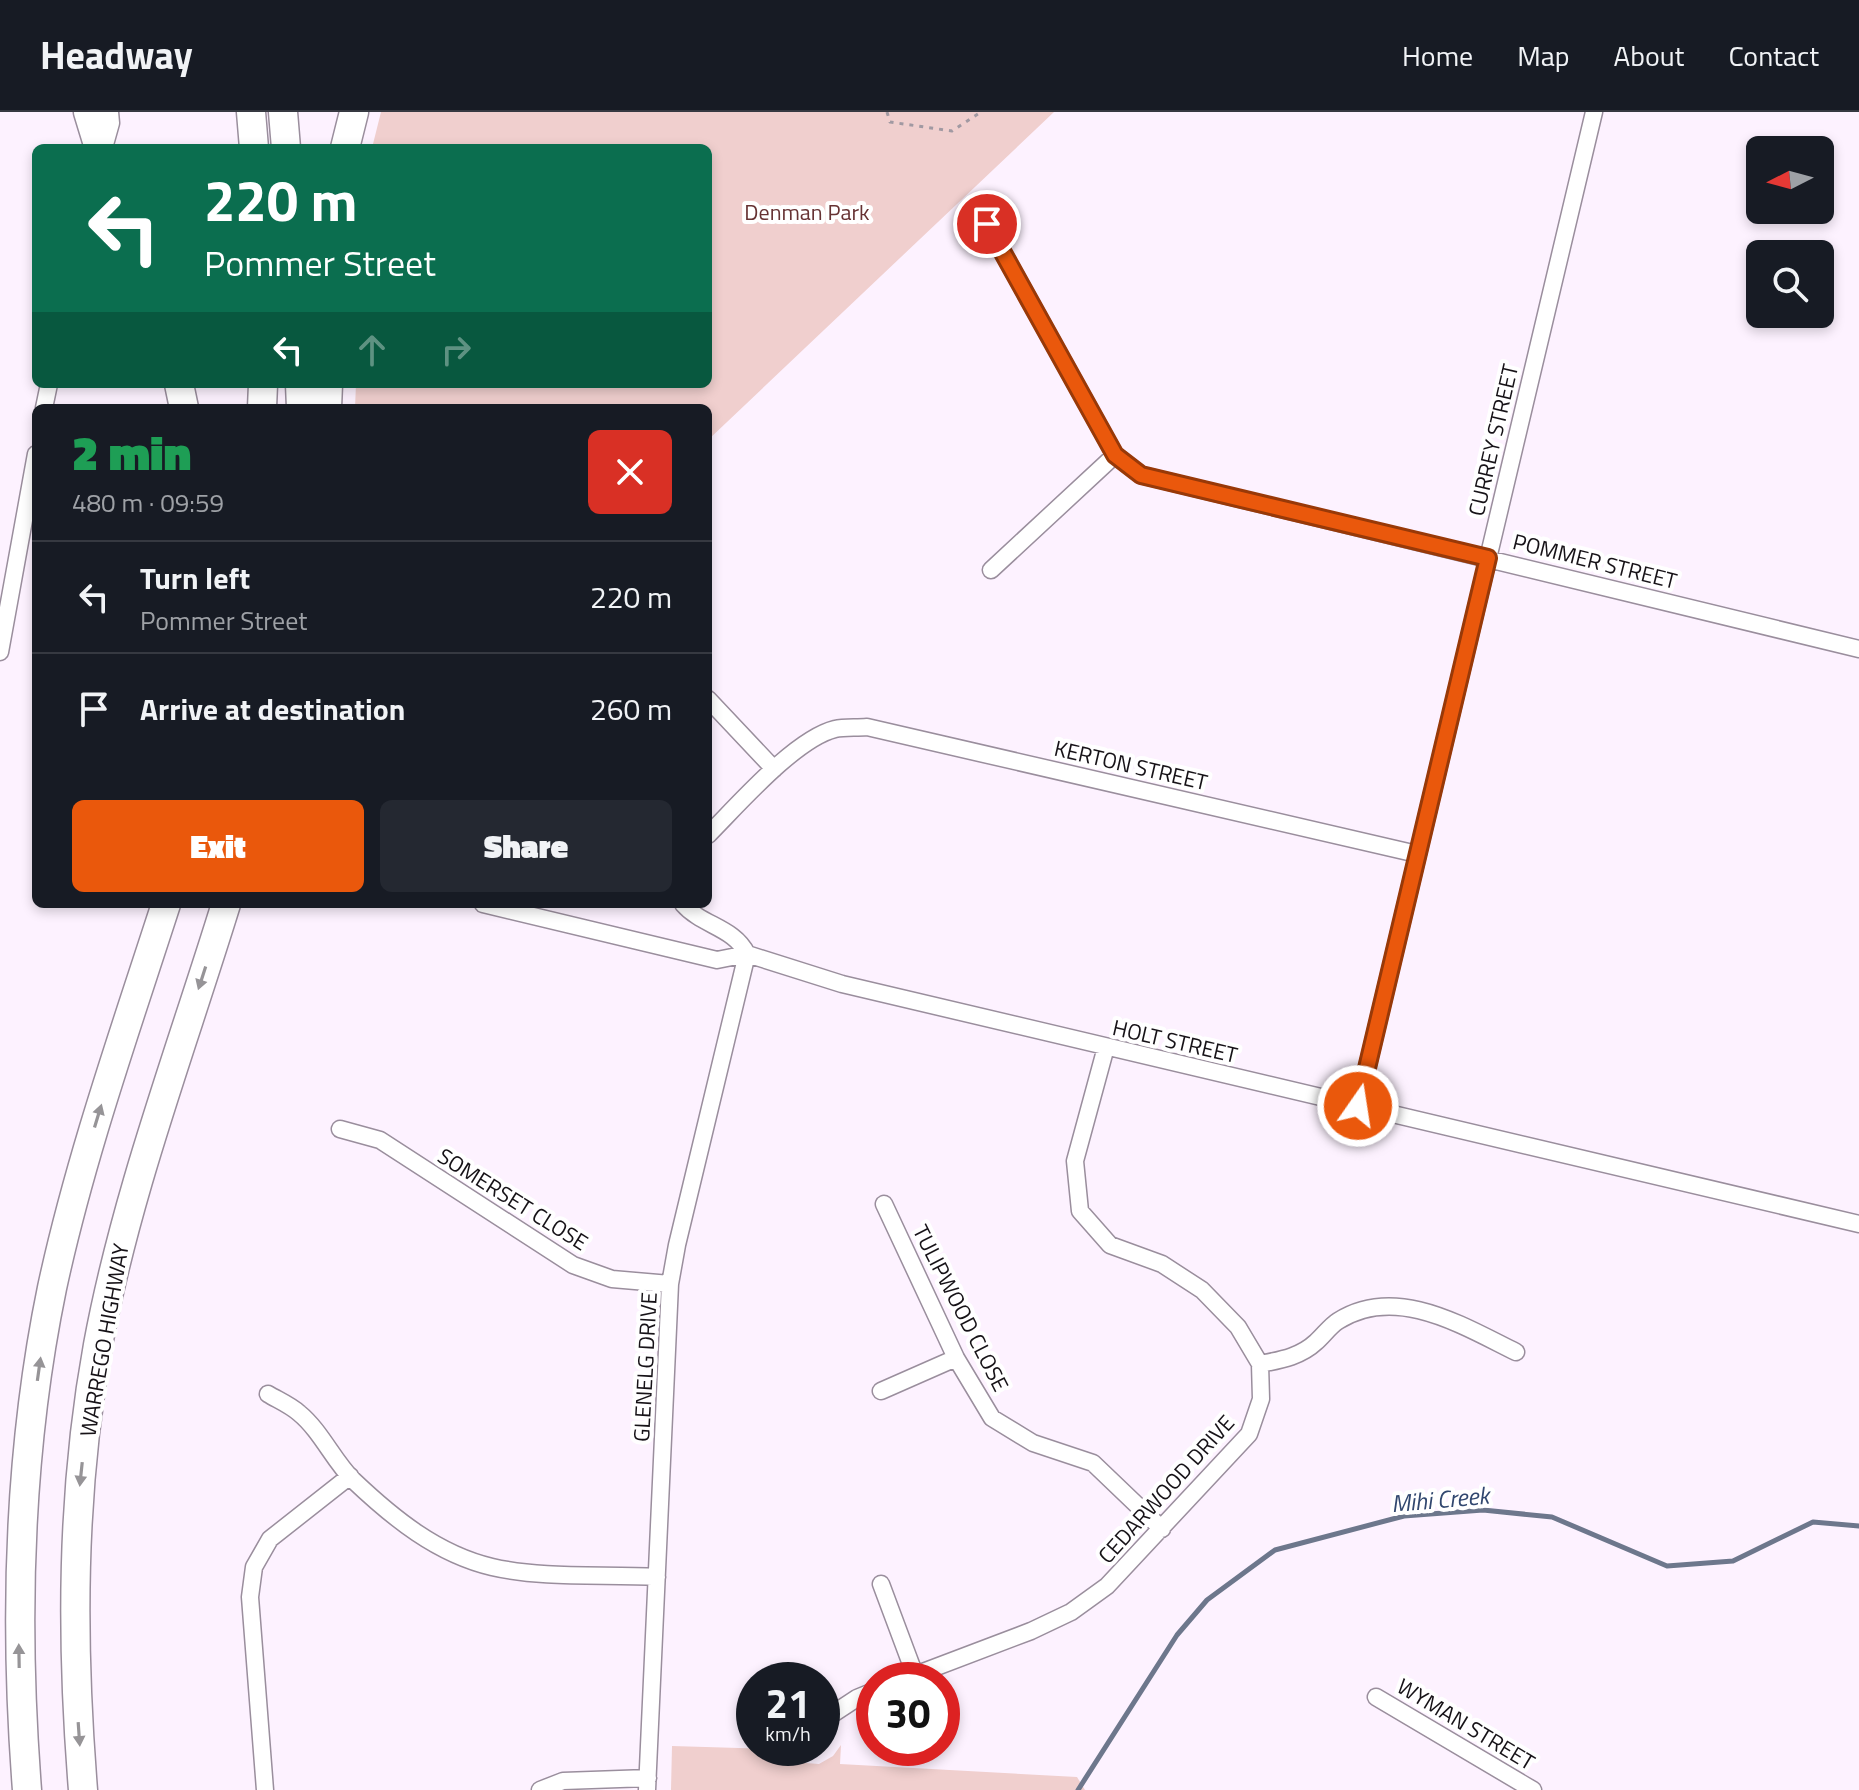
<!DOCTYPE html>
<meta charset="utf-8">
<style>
body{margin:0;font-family:"Titillium Web",sans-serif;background:#242831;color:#f1f3f6;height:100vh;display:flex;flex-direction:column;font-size:30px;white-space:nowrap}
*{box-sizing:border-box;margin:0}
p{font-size:26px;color:#9ea1a6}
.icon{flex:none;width:44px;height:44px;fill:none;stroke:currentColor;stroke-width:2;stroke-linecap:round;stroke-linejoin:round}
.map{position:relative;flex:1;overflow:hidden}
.side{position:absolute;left:32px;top:292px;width:680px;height:504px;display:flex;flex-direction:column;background:#171b24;border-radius:12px;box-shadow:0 4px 12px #0003}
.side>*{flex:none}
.banner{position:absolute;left:32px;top:32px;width:680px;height:244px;border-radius:12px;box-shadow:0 4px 12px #0003;background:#0b6e4f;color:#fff;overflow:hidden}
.needle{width:52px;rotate:264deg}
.buttons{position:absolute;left:1746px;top:24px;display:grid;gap:16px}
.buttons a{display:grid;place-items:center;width:88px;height:88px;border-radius:12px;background:#171b24;box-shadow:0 4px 12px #0003;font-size:40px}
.speed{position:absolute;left:736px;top:1550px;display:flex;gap:16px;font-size:40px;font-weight:700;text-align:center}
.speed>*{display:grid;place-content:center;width:104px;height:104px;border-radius:50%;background:#171b24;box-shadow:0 4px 12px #0003;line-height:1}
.speed small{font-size:20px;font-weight:400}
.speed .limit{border:12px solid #d22;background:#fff;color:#111}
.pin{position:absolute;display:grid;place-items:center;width:68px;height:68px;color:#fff;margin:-34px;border:4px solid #fff;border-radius:50%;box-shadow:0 2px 8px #0007}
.me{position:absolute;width:88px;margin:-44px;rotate:13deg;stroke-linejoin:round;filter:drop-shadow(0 0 6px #0008)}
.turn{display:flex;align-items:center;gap:28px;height:168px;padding:0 40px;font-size:36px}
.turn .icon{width:104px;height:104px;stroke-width:2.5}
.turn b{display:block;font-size:56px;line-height:68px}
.lanes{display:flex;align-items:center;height:76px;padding:0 40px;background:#0003;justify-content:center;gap:40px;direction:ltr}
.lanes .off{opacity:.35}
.round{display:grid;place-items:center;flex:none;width:84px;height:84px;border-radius:12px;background:#242831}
.head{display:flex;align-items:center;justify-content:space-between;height:136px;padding:0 40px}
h1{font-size:48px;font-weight:800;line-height:60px;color:#1e9e55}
.primary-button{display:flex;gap:16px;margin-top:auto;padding:16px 40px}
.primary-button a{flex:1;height:92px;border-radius:12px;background:#ea580c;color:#fff;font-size:32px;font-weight:800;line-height:92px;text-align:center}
.primary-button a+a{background:#242831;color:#f1f3f6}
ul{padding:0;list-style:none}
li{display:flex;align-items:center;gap:24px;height:112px;padding:0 40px;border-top:2px solid #363941}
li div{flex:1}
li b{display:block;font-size:30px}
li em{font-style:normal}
header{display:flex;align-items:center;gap:48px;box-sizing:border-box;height:112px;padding:0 40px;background:#171b24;border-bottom:2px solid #363941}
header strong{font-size:38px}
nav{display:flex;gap:44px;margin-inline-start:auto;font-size:28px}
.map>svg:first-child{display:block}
.green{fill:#f0cfce}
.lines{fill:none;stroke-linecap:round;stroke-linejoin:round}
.stream{stroke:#6d778c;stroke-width:5}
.street-casing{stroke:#9a8e9d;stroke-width:19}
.highway-casing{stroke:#9a8e9d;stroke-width:31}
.path{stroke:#a199a2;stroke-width:3;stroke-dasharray:4 6;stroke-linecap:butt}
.street{stroke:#fff;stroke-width:16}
.highway{stroke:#fff;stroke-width:28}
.oneway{fill:#969497}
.route-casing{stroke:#983908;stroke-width:20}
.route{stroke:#ea580c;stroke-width:14}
.labels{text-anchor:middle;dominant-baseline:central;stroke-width:8;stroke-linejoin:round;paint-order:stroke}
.park-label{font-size:22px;fill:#663233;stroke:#fff}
.street-label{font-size:22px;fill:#161217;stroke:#fff}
.water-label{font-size:24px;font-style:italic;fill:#31476f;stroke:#fff}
</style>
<header>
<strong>Headway</strong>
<nav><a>Home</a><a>Map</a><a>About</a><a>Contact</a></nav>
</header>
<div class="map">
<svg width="1859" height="1678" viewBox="0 0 1859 1678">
<rect width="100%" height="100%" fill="#fdf2ff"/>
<path class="green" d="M 381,0 L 1054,0 L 708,328 L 708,296 L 355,296 L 356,272 L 708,272 L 708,36 L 372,36 Z
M 841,1633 L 840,1652 L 1077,1665 L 1085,1678 L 671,1678 L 672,1634 L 775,1637 L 792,1650 L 819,1652 L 833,1644 Z"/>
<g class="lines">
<path class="stream" d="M 1078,1678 L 1177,1523 L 1207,1488 L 1275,1438 L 1404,1404 L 1483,1398 L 1552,1405 L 1667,1454 L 1733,1449 L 1813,1410 L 1859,1414"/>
<defs>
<path id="street" d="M 104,36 L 111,11 L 110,0
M 987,112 L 1115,343 L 1141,363 L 1859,537
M 44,296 L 49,272
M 991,458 L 1115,343
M 0,540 L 36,342
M 708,587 L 774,657
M 708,723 C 738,693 795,627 835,617 C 844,615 856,616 867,615 L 1417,742
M 483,792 L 717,848 L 747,842 L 842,872 L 1859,1112
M 683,792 C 702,814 734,815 747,842
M 1358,994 L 1594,0
M 340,1017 L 380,1028 L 573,1153 L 612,1167 L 670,1172
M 884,1092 L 956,1246 L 992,1306 L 1033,1331 L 1093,1351 L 1162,1417
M 1260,1252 C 1280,1248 1300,1245 1316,1230 C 1323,1224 1330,1214 1338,1209 C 1396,1172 1463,1214 1516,1240
M 881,1279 L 956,1246
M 268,1282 C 278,1288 290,1293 299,1301 C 321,1319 333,1348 353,1368 C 393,1406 437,1442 492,1455 C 544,1467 603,1462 657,1465
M 881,1472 L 915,1563
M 902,1568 L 1031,1519 L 1071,1500 L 1107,1474 L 1249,1322 L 1261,1287 L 1260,1252 L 1238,1215 L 1202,1178 L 1162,1152 L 1110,1133 L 1080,1099 L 1075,1049 L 1106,935
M 1376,1585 L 1533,1678
M 822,1609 L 857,1586 L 874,1579
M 265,1678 L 250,1485 L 254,1455 L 270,1427 L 350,1364
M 540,1678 L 563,1669 L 648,1666
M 647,1678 L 670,1172 L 677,1133 L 747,842"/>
<path id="highway" d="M 88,0 L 99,36
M 251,0 L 254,36
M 283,0 L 286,36
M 345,36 L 354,0
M 179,272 L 184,296
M 300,272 L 301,296
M 262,296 L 263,272
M 327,296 L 328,272
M 27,1678 C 14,1511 18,1341 52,1176 C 80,1046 125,919 166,792
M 83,1678 C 71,1529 71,1381 98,1233 C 126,1082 181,938 226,792"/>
</defs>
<use href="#street" class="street-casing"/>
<use href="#highway" class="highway-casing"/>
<path class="path" d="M 887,0 L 890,10 L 952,19 L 981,0"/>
<use href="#street" class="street"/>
<use href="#highway" class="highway"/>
</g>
<defs><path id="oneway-solid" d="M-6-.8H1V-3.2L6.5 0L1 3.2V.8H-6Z" transform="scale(2)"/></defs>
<g class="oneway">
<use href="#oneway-solid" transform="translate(202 866) rotate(108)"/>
<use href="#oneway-solid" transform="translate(98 1004) rotate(-73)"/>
<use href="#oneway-solid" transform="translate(39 1257) rotate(-82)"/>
<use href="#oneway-solid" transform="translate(81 1362) rotate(96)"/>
<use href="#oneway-solid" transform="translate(19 1544) rotate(-91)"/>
<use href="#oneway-solid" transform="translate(79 1622) rotate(86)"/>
</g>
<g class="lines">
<defs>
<path id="route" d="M 987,112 L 1115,343 L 1141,363 L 1488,446 L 1358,994"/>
</defs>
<use href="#route" class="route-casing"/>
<use href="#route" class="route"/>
</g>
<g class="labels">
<g class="park-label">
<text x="807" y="100">Denman Park</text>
</g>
<g class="street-label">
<text transform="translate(1493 328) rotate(-77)">CURREY STREET</text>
<text transform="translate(1595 449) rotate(14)">POMMER STREET</text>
<text transform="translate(1131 653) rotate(13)">KERTON STREET</text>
<text transform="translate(1175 929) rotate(13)">HOLT STREET</text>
<text transform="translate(513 1087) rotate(32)">SOMERSET CLOSE</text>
<text transform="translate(961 1196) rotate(63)">TULIPWOOD CLOSE</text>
<text transform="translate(104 1228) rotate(-80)">WARREGO HIGHWAY</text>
<text transform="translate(645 1255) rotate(-87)">GLENELG DRIVE</text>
<text transform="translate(1166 1377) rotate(-48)">CEDARWOOD DRIVE</text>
<text transform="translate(1466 1612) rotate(31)">WYMAN STREET</text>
</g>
<g class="water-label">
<text transform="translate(1440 1387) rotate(-5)">Mihi Creek</text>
</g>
</g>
</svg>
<div class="buttons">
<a><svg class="needle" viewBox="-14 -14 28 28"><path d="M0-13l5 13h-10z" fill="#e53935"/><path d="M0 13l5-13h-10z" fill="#9ea1a6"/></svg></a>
<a><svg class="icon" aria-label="search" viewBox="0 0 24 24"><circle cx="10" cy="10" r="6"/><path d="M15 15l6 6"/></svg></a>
</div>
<div class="speed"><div>21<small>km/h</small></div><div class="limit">30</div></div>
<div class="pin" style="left:987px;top:112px;background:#d93025"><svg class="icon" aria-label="arrive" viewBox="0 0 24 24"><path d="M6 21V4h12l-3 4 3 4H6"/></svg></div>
<svg class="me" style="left:1358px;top:994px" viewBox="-20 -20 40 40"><circle r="17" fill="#ea580c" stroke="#fff" stroke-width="3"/><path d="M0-11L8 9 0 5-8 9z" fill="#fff"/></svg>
<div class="banner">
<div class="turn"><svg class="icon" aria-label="left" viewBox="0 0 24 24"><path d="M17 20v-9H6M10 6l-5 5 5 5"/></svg><div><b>220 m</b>Pommer Street</div></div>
<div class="lanes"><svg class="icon" aria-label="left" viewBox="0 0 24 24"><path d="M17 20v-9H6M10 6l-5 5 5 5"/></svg><svg class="icon off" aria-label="ahead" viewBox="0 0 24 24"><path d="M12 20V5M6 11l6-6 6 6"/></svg><svg class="icon off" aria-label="right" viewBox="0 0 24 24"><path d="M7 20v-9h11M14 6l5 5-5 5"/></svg></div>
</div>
<section class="side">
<div class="head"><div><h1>2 min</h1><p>480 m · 09:59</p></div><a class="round" style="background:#d93025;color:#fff"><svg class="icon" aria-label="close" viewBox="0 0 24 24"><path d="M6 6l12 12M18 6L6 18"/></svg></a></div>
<ul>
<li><svg class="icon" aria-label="left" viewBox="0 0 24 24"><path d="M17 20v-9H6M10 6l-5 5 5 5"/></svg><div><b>Turn left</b><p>Pommer Street</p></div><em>220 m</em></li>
<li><svg class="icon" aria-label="arrive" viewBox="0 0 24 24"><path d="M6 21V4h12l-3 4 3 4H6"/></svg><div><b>Arrive at destination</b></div><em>260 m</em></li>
</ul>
<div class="primary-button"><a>Exit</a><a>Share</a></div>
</section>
</div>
